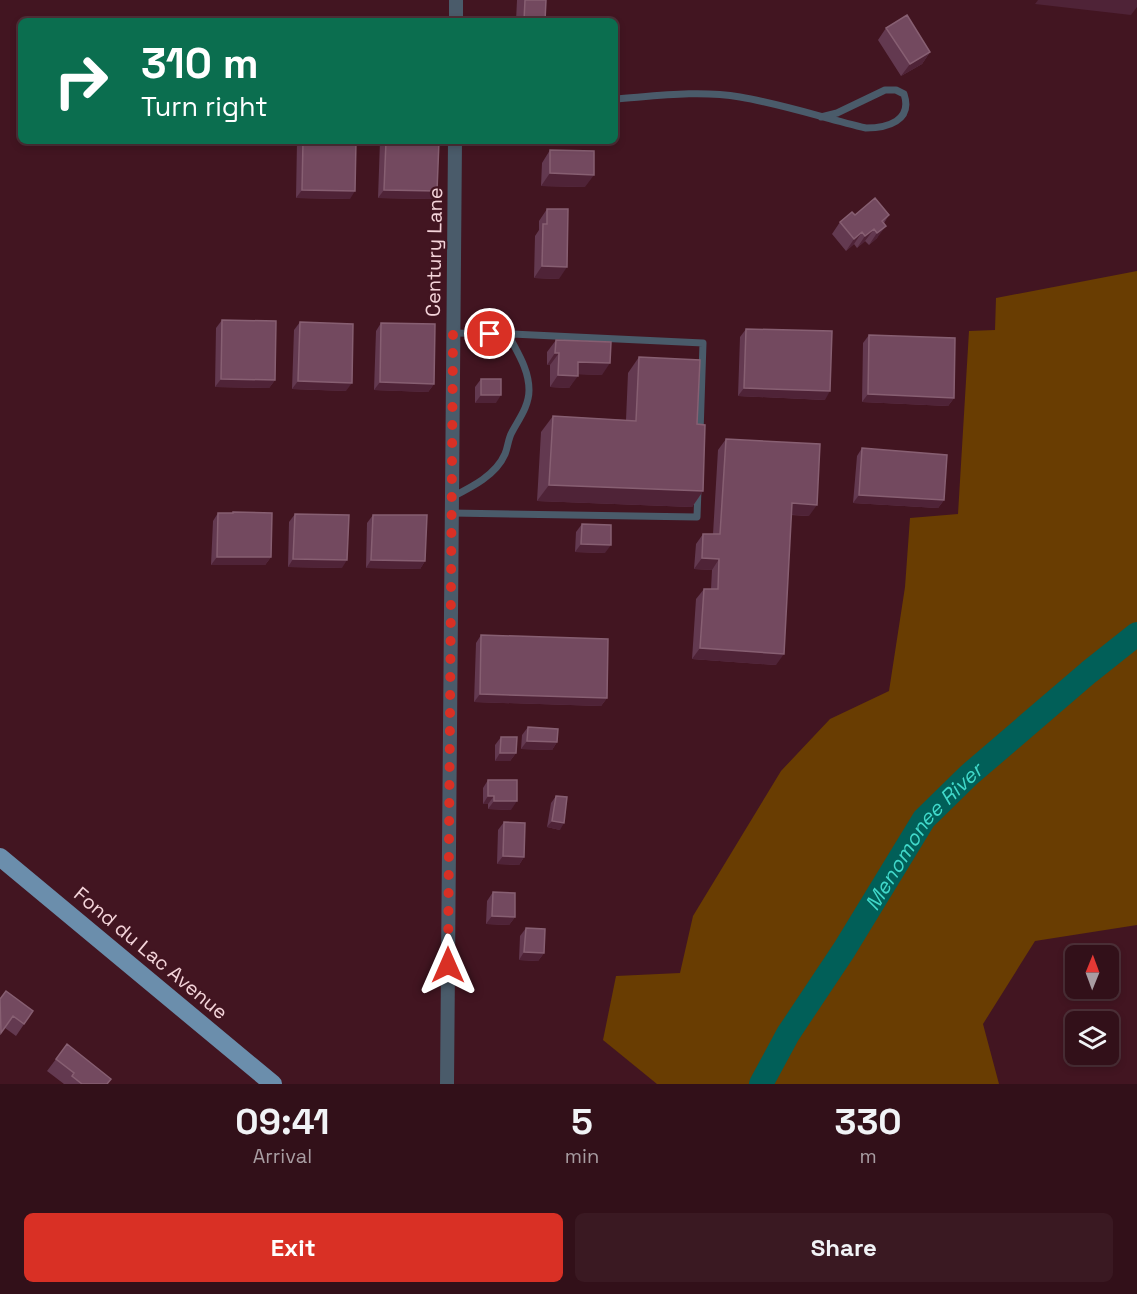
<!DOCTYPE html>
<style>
body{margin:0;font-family:"Space Grotesk",sans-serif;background:#3a1922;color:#f1f3f6;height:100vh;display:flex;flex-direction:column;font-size:22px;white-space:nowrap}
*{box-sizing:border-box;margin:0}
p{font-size:20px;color:#a89da2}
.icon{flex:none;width:33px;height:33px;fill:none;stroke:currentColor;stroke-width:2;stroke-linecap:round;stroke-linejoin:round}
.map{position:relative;height:1084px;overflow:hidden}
.sheet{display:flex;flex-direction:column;background:#321019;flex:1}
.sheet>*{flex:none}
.banner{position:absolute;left:18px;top:18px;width:600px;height:126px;border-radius:9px;box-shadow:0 3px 9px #0003,0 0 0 2px #4d3038;background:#0b6e4f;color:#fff;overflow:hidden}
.needle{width:39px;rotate:1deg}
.controls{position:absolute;left:1065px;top:945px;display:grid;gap:12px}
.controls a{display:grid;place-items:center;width:54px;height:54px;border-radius:9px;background:#321019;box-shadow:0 3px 9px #0003,0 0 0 2px #4d3038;font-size:30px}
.pin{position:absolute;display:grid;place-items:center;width:51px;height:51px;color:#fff;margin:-26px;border:3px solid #fff;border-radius:50%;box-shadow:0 2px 6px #0007}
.me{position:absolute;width:66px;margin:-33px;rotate:0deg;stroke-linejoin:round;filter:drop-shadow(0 0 4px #0008)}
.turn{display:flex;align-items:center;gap:21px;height:126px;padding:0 24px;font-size:27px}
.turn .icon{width:78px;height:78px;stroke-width:2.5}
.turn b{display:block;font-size:42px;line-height:51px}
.eta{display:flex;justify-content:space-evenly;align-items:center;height:102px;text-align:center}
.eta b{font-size:36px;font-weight:700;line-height:42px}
.action{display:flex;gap:12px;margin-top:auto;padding:12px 24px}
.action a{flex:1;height:69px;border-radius:9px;background:#d93025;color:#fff;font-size:24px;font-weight:700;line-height:69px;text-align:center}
.action a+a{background:#3a1922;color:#f1f3f6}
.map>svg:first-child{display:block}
.green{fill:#693d02}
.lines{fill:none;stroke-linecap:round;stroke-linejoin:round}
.river{stroke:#015f58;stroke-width:24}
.lane{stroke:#4a5b6a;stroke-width:7}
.street{stroke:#4a5b6a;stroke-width:14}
.primary{stroke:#6b8eac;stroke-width:18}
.wall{fill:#633950}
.shaded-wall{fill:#4f2337}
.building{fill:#73495f;stroke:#875f72;stroke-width:1.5}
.route{stroke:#d93025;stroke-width:10;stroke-dasharray:0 18}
.labels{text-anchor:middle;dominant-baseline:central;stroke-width:4.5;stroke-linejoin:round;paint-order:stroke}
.street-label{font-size:20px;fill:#f4d4da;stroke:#421521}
.water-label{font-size:21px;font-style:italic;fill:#40d8ca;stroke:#421521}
</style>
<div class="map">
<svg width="1137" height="1084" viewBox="0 0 1137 1084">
<rect width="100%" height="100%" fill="#421521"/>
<path class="green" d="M 1137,271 L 1137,925 L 1035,941 L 983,1024 L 999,1084 L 657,1084 L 603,1040 L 616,976 L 680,973 L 693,916 L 781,771 L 830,719 L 889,691 L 905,587 L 910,518 L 958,514 L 969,331 L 995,330 L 996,298 Z"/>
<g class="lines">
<path class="river" id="s1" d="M 761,1084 L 788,1034 L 844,950 L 924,819 L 969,775 L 1089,672 L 1137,634"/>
<path class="lane" d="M 615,99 C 656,96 699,90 740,97 C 782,104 824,118 866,128 C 887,128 913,121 904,94 L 896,90 L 885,90 L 837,113 L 821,117
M 453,333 L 512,334 L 703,343 L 700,433
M 452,497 C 472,487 496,475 505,454 C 508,447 508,439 512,432 C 519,419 529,406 529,390 C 529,369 517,352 508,334
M 452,513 L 697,517 L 698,489"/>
<path class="street" d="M 456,21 L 456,0
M 447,1084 L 455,141"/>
<path class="primary" d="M 0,857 L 273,1084"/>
</g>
<path class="wall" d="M 517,0 L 546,0 L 545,21 L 516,21 Z
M 886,28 L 930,52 L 922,64 L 901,76 L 878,40 Z
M 297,141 L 356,141 L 350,199 L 296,198 Z
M 380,141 L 439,141 L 437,191 L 432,199 L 378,198 Z
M 550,150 L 585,187 L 541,186 L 542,163 Z
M 547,209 L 559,279 L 534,278 L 535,236 L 539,230 L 539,221 Z
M 855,215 L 889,215 L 884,223 L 877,238 L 869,245 L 865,241 L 857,248 L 854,244 L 846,251 L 832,234 L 840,222 Z
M 222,320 L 275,380 L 269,388 L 215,387 L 216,328 Z
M 300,322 L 346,391 L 292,389 L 294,330 Z
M 381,323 L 434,384 L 428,392 L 374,390 L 376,331 Z
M 746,329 L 825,400 L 738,396 L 740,337 Z
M 869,335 L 954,398 L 948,406 L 862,402 L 863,343 Z
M 556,340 L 602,375 L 578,374 L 569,388 L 550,387 L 550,365 L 547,365 L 547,352 Z
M 639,357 L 697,424 L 703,491 L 692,507 L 537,501 L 541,432 L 553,416 L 626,420 L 628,373 Z
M 481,379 L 496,403 L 475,403 L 475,387 Z
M 726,439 L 809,516 L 791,515 L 776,665 L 692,659 L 696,599 L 704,589 L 711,589 L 712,570 L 694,569 L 696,544 L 703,534 L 713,534 L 718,450 Z
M 862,448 L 944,500 L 938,508 L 853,503 L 857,456 Z
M 233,512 L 271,557 L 265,565 L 211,565 L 213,521 L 218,513 L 232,513 Z
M 295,514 L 342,568 L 288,567 L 289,522 Z
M 373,515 L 425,561 L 420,569 L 366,568 L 367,523 Z
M 582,524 L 605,553 L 575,552 L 576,532 Z
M 481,635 L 607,698 L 601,706 L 474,702 L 476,643 Z
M 528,727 L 557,742 L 552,750 L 521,749 L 522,735 Z
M 501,737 L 516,753 L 510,761 L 495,761 L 495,745 Z
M 488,780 L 511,810 L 488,809 L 488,804 L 483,804 L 483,788 Z
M 556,796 L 560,830 L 547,827 L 551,803 Z
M 504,822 L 524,857 L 519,865 L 497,864 L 498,830 Z
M 493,892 L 515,917 L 509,925 L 486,924 L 487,901 Z
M 526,928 L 544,953 L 538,961 L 519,960 L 520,936 Z
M 0,999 L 33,1011 L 16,1036 L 5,1028 L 0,1034 Z
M 56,1059 L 108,1084 L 64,1084 L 47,1071 Z"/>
<path class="shaded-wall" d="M 1038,0 L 1137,0 L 1137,7 L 1131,15 L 1035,4 Z
M 930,52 L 922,64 L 901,76 L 910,64 Z
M 550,173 L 594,175 L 585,187 L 541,186 Z
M 302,190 L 355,191 L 350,199 L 296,198 Z
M 384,190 L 437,191 L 432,199 L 378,198 Z
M 886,226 L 877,238 L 869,245 L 877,233 Z
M 874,229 L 865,241 L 857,248 L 865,236 Z
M 862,232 L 854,244 L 846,251 L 854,239 Z
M 542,266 L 567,267 L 559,279 L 534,278 Z
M 555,353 L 559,353 L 550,365 L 547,365 Z
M 578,362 L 610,363 L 602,375 L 570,374 Z
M 558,375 L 578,376 L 569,388 L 550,387 Z
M 221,379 L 275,380 L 269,388 L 215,387 Z
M 298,381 L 352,383 L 346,391 L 292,389 Z
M 380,382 L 434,384 L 428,392 L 374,390 Z
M 744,388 L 830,391 L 825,400 L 738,396 Z
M 868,394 L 954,398 L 948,406 L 862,402 Z
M 481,395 L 501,395 L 496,403 L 475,403 Z
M 549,485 L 703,491 L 692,507 L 537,501 Z
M 859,495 L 944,500 L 938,508 L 853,503 Z
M 792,503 L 817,505 L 809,516 L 784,514 Z
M 581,544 L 611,545 L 605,553 L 575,552 Z
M 217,557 L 271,557 L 265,565 L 211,565 Z
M 702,558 L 719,559 L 712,570 L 694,569 Z
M 293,559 L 347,560 L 342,568 L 288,567 Z
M 371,560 L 425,561 L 420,569 L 366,568 Z
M 700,648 L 784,654 L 776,665 L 692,659 Z
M 480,694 L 607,698 L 601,706 L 474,702 Z
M 527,741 L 557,742 L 552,750 L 521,749 Z
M 500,753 L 516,753 L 510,761 L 495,761 Z
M 488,796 L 494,796 L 488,804 L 483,804 Z
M 494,801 L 517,801 L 511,810 L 488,809 Z
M 552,821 L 564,823 L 560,830 L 547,827 Z
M 503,856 L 524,857 L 519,865 L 497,864 Z
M 492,916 L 515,917 L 509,925 L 486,924 Z
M 524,952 L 544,953 L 538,961 L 519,960 Z"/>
<path class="building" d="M 525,0 L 546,0 L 545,21 L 524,21 Z
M 907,15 L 930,52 L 910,64 L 886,28 Z
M 615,29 L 616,29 L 615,49 Z
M 303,141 L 356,141 L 355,191 L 302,190 Z
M 386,141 L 439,141 L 437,191 L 384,190 Z
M 550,150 L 594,151 L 594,175 L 550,173 Z
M 875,198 L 889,215 L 882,221 L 886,226 L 877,233 L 874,229 L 865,236 L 862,232 L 854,239 L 840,222 L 852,212 L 855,215 Z
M 547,209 L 568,209 L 567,267 L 542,266 L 543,224 L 547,224 Z
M 222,320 L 276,321 L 275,380 L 221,379 Z
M 300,322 L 353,324 L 352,383 L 298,381 Z
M 381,323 L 435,324 L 434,384 L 380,382 Z
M 746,329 L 832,331 L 830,391 L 744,388 Z
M 869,335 L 955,338 L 954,398 L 868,394 Z
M 556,340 L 611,342 L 610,363 L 578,362 L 578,376 L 558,375 L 559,353 L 555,353 Z
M 639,357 L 700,360 L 697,424 L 705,425 L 703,491 L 549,485 L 553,416 L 636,421 Z
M 481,379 L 501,379 L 501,395 L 481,395 Z
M 726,439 L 820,444 L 817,505 L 792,503 L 784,654 L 700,648 L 704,589 L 718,589 L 719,559 L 702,558 L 703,534 L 720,534 Z
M 862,448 L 947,455 L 944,500 L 859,495 Z
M 233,512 L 272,513 L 271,557 L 217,557 L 218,513 L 233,513 Z
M 295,514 L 349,515 L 347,560 L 293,559 Z
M 373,515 L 427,515 L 425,561 L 371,560 Z
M 582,524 L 611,525 L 611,545 L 581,544 Z
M 481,635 L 608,639 L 607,698 L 480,694 Z
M 528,727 L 558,729 L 557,742 L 527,741 Z
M 501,737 L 517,737 L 516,753 L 500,753 Z
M 488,780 L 517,780 L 517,801 L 494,801 L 494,796 L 488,796 Z
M 556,796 L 567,797 L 564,823 L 552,821 Z
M 504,822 L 525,823 L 524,857 L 503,856 Z
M 493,892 L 515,893 L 515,917 L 492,916 Z
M 526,928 L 545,929 L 544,953 L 524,952 Z
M 6,991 L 33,1011 L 24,1024 L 13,1016 L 1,1033 L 0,999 Z
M 67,1044 L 111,1079 L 107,1084 L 82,1084 L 72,1076 L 74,1073 L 56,1059 Z"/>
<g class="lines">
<path class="route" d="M 448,965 L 453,333 L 490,334"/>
</g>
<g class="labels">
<g class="street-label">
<text transform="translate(434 252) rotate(-89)">Century Lane</text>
<text transform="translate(151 953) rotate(40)">Fond du Lac Avenue</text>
</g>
<g class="water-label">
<text stroke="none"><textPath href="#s1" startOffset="297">Menomonee River</textPath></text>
</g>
</g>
</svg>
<div class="controls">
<a><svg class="needle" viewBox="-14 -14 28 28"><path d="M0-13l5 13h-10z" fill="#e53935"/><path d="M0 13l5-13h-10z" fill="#a89da2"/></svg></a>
<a><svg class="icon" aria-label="layers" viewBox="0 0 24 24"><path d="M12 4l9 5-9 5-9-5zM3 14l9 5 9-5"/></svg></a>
</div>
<div class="pin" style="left:490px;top:334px;background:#d93025"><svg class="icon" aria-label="arrive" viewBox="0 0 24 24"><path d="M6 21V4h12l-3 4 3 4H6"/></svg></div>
<svg class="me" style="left:448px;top:965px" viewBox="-20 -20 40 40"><path d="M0-17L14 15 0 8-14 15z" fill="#d93025" stroke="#fff" stroke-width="4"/></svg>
<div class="banner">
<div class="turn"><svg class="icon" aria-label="right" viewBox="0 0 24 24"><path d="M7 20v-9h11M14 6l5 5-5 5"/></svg><div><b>310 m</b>Turn right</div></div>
</div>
</div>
<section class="sheet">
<div class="eta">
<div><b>09:41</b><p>Arrival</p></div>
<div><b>5</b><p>min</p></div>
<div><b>330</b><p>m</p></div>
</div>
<div class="action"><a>Exit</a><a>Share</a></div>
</section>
